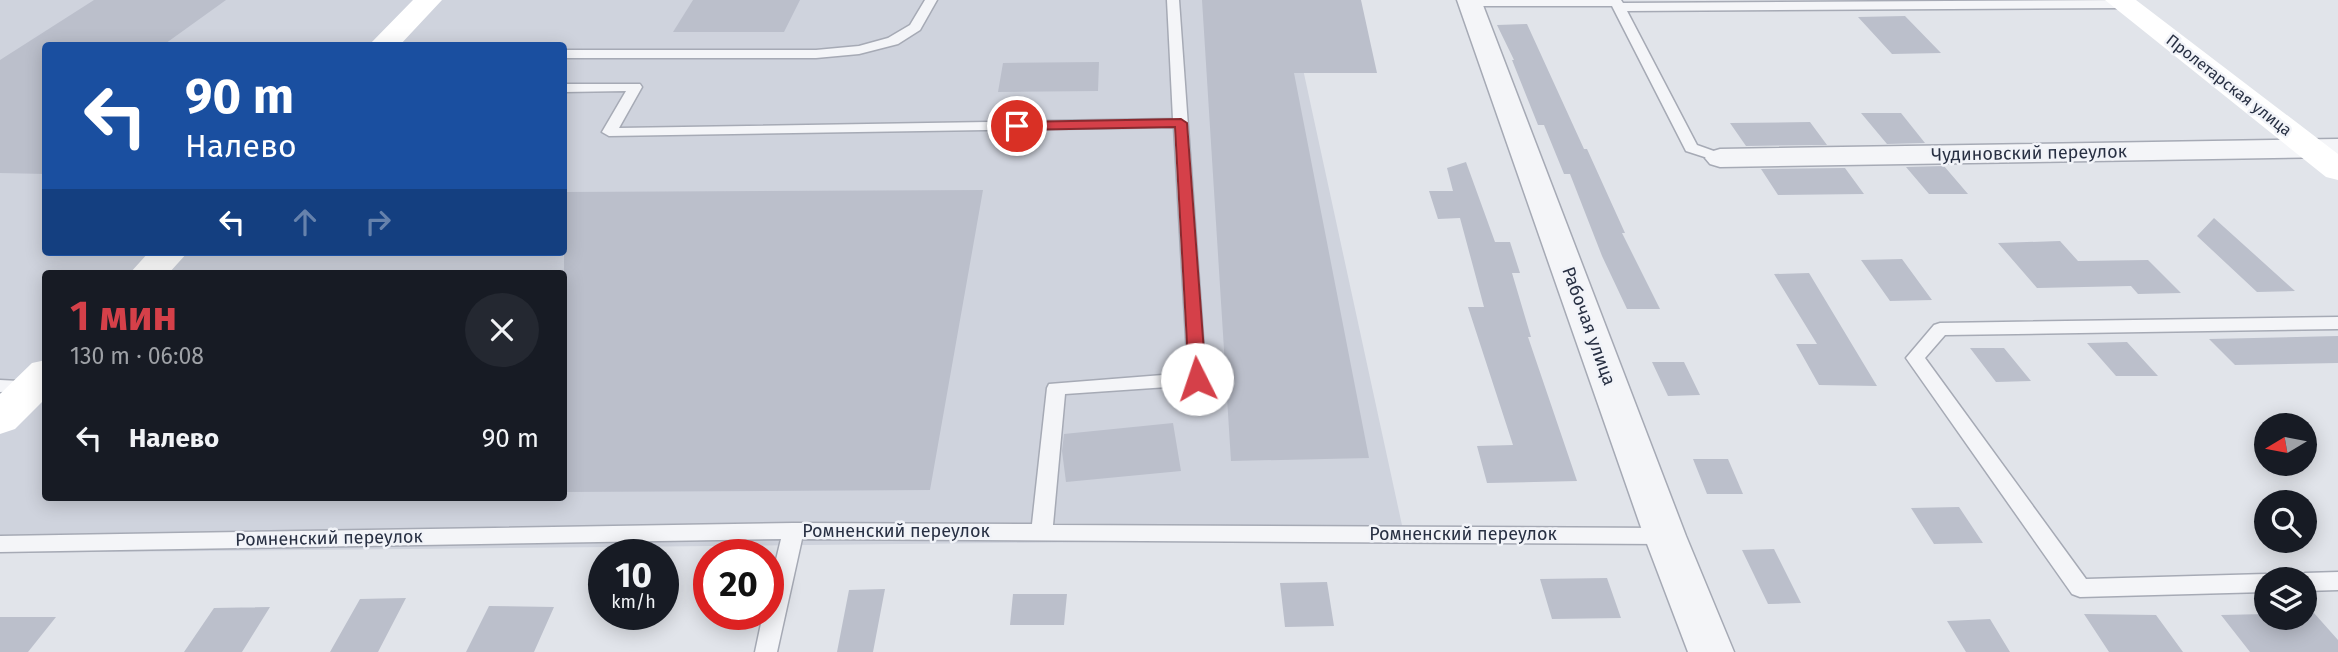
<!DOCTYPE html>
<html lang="ru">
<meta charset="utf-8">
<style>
body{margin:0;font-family:"Fira Sans",sans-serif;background:#242831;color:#f1f3f6;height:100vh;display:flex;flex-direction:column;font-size:26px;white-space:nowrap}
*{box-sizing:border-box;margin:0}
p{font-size:23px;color:#9ea1a6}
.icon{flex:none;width:38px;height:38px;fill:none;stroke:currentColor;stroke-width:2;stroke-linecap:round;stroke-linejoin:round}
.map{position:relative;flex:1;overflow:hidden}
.sheet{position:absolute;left:42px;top:270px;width:525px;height:231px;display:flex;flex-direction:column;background:#171b24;border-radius:7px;box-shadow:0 4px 18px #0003}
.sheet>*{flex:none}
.banner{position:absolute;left:42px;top:42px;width:525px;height:214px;border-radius:7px;box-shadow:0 4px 18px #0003;background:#1a4fa0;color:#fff;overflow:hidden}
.needle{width:46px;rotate:260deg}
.controls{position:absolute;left:2254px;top:413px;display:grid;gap:14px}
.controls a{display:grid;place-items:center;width:63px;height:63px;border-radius:50%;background:#171b24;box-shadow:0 4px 18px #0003;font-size:35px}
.speed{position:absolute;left:588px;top:539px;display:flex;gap:14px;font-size:35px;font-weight:700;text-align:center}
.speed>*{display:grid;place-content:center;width:91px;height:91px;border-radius:50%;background:#171b24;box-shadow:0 4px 18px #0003;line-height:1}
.speed small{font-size:18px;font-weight:400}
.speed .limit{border:10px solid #d22;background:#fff;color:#111}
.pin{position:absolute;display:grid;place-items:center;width:60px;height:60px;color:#fff;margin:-30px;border:4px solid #fff;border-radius:50%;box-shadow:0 2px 7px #0007}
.me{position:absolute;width:77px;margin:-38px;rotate:356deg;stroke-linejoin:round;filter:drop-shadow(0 0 5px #0008)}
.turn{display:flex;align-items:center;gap:24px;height:147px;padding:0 28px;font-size:32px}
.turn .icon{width:91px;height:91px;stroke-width:2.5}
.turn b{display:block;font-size:49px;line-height:60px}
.lanes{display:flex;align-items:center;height:66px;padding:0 28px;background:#0003;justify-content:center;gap:35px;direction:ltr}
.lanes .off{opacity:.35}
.round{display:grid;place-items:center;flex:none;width:74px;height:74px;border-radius:37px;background:#242831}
.overview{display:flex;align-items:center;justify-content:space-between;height:119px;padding:0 28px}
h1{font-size:42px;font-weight:700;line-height:52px;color:#d54049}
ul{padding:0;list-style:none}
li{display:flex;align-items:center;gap:21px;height:98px;padding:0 28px}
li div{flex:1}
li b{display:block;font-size:26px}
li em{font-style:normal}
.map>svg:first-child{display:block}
.built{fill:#cfd3dd;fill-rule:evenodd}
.building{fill:#bbbfcb}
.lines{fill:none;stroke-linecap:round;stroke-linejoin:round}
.lane-casing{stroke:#a6aab5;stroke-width:3}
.street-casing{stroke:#a6aab5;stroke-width:3}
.lane{fill:#f4f5f8;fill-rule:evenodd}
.street{fill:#f4f5f8;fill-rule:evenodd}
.secondary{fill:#fff;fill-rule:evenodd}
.route{fill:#d54049;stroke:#8a2a2f;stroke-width:2}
.labels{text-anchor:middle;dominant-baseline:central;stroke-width:5;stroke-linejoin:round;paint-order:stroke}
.far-street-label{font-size:16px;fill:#283043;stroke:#f1f3f8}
.street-label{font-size:18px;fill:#283043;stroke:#f1f3f8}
</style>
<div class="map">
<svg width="2338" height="652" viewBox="0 0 2338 652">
<rect width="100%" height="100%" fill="#e1e4ea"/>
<path class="built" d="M 0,0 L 1288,0 L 1405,539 L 0,553 ZM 46,46 L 564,46 L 564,252 L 46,252 ZM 46,273 L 564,273 L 564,497 L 46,497 Z"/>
<path class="building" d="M 94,0 L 226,0 L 162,46 L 46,46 L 46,174 L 0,173 L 0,60 Z
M 693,0 L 800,0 L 784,32 L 673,32 Z
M 1202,0 L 1361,0 L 1377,73 L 1294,73 L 1369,458 L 1231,461 Z
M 1905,16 L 1941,53 L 1892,54 L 1858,17 Z
M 1527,24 L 1584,149 L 1587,149 L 1625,233 L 1622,233 L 1660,309 L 1627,309 L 1602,256 L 1570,174 L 1564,174 L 1544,125 L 1538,125 L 1512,60 L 1514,60 L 1497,25 Z
M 1099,62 L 1098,91 L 998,92 L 1003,63 Z
M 1861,113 L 1901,113 L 1925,143 L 1887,144 Z
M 1810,122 L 1827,145 L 1746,146 L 1730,123 Z
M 1466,162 L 1495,242 L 1510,242 L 1520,273 L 1512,273 L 1531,337 L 1528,337 L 1577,481 L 1487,483 L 1477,446 L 1513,445 L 1468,307 L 1484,307 L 1460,218 L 1438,219 L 1429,191 L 1453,191 L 1447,168 Z
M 1944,166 L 1968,194 L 1929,194 L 1906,167 Z
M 1845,168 L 1864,194 L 1778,195 L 1761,169 Z
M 983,190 L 930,490 L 564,492 L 564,192 Z
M 2214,218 L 2295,291 L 2257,292 L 2197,236 Z
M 2060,241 L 2078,261 L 2148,260 L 2181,293 L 2138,294 L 2131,286 L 2037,288 L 1998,243 Z
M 1902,259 L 1932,300 L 1890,301 L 1861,260 Z
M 1809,273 L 1877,386 L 1819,385 L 1796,344 L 1817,344 L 1774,274 Z
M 2338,336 L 2338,363 L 2235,365 L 2209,339 Z
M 2127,342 L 2158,376 L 2116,376 L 2087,343 Z
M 1970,348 L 2004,348 L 2031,381 L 1996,382 Z
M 1652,362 L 1684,362 L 1700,395 L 1668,396 Z
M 1173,423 L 1181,471 L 1066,482 L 1062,451 L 1064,434 Z
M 1693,459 L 1728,459 L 1743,494 L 1707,494 Z
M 1959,507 L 1983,543 L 1934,544 L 1911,508 Z
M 1774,549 L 1801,603 L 1768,604 L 1742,550 Z
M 1607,578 L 1621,618 L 1552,619 L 1540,579 Z
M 1327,582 L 1334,626 L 1285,627 L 1280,583 Z
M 885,589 L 873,652 L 837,652 L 849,590 Z
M 1013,594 L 1067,594 L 1064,625 L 1010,625 Z
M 406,598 L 378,652 L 330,652 L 360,599 Z
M 489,606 L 554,607 L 534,652 L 466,652 Z
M 270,607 L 242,652 L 184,652 L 214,608 Z
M 2305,613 L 2314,613 L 2338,640 L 2338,652 L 2250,652 L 2221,615 L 2266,614 L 2266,618 L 2305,618 Z
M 2084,614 L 2156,615 L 2183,652 L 2109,652 Z
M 0,617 L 56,617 L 28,652 L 0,652 Z
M 1990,619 L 2010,652 L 1966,652 L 1947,621 Z"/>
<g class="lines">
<defs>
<path id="lane" d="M 925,0 L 937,0 L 920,30 L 898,44 L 859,54 L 816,58 L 564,58 L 564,50 L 816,50 L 859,46 L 888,38 L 910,25 Z
M 1167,0 L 1179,0 L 1206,379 L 1203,383 L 1197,385 L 1065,394 L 1053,525 L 1665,528 L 1672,530 L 1675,536 L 1672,542 L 1665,544 L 802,539 L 777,652 L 755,652 L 763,614 L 768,614 L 768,593 L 781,539 L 0,552 L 0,536 L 793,523 L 1032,524 L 1047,388 L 1049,384 L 1188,373 L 1174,127 L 609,136 L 602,132 L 626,91 L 564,92 L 564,84 L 640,84 L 642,87 L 619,128 L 1173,119 Z
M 1465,0 L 1621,0 L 1623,3 L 2125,0 L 2131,4 L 2125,8 L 1627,11 L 1697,145 L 1725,155 L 1727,158 L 1725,161 L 1720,162 L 1686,151 L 1612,6 L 1470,6 L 1466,5 Z
M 2338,317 L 2338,329 L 1945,335 L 1925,358 L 2086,579 L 2266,574 L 2275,579 L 2266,579 L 2266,592 L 2080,597 L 2072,594 L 1906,358 L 1934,325 L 1940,323 Z
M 0,380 L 39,382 L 41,386 L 39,390 L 0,392 Z
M 2338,572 L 2338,590 L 2305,591 L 2305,579 L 2296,579 L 2305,573 Z"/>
<path id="street" d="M 1457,0 L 1481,0 L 1686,536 L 1734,652 L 1688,652 L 1644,536 Z
M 2338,139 L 2338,157 L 1720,167 L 1710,164 L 1705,158 L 1710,152 L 1720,149 Z"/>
</defs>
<use href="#lane" class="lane-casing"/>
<use href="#street" class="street-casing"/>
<use href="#lane" class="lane"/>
<use href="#street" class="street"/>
<path class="secondary" d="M 413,0 L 442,0 L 399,46 L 368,46 Z
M 2105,0 L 2136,0 L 2338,154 L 2338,180 L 2326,177 Z
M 149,252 L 188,252 L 169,273 L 130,273 Z
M 46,360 L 46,398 L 15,429 L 0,434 L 0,394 L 32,363 Z"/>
</g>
<path class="route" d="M 1181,119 L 1187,123 L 1206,379 L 1197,384 L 1189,379 L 1175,127 L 1017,130 L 1011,126 L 1017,122 Z"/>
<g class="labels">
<g class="far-street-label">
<text transform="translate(2229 85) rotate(38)">Пролетарская улица</text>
</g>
<g class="street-label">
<text transform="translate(2029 153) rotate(-1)">Чудиновский переулок</text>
<text transform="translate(1589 326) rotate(70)">Рабочая улица</text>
<text x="896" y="531">Ромненский переулок</text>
<text x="1463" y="534">Ромненский переулок</text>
<text transform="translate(329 538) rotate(-1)">Ромненский переулок</text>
</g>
</g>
</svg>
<div class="controls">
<a><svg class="needle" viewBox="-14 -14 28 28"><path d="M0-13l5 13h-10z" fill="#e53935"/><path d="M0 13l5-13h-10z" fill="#9ea1a6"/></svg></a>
<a><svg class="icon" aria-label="search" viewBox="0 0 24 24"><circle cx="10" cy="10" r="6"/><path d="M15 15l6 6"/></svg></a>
<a><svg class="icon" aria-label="layers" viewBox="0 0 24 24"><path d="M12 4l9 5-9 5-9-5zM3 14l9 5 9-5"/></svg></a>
</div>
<div class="speed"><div>10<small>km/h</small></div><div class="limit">20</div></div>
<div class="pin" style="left:1017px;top:126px;background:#d93025"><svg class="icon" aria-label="arrive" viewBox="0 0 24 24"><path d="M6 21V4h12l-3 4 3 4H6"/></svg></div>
<svg class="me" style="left:1197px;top:379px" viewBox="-20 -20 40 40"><circle r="19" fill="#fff"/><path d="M0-13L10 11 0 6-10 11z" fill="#d54049"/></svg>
<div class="banner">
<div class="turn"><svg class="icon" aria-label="left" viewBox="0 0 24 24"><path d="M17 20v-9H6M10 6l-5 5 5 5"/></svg><div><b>90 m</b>Налево</div></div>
<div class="lanes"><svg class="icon" aria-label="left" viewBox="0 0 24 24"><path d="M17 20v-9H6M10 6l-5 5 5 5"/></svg><svg class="icon off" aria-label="ahead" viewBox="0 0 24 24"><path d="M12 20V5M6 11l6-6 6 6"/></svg><svg class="icon off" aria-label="right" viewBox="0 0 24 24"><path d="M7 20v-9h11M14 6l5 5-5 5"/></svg></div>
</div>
<section class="sheet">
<div class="overview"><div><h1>1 мин</h1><p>130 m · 06:08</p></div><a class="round"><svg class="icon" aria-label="close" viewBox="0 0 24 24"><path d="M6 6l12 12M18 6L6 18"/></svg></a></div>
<ul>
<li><svg class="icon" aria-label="left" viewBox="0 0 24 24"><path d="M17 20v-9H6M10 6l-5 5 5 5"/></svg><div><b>Налево</b></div><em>90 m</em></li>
</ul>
</section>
</div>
